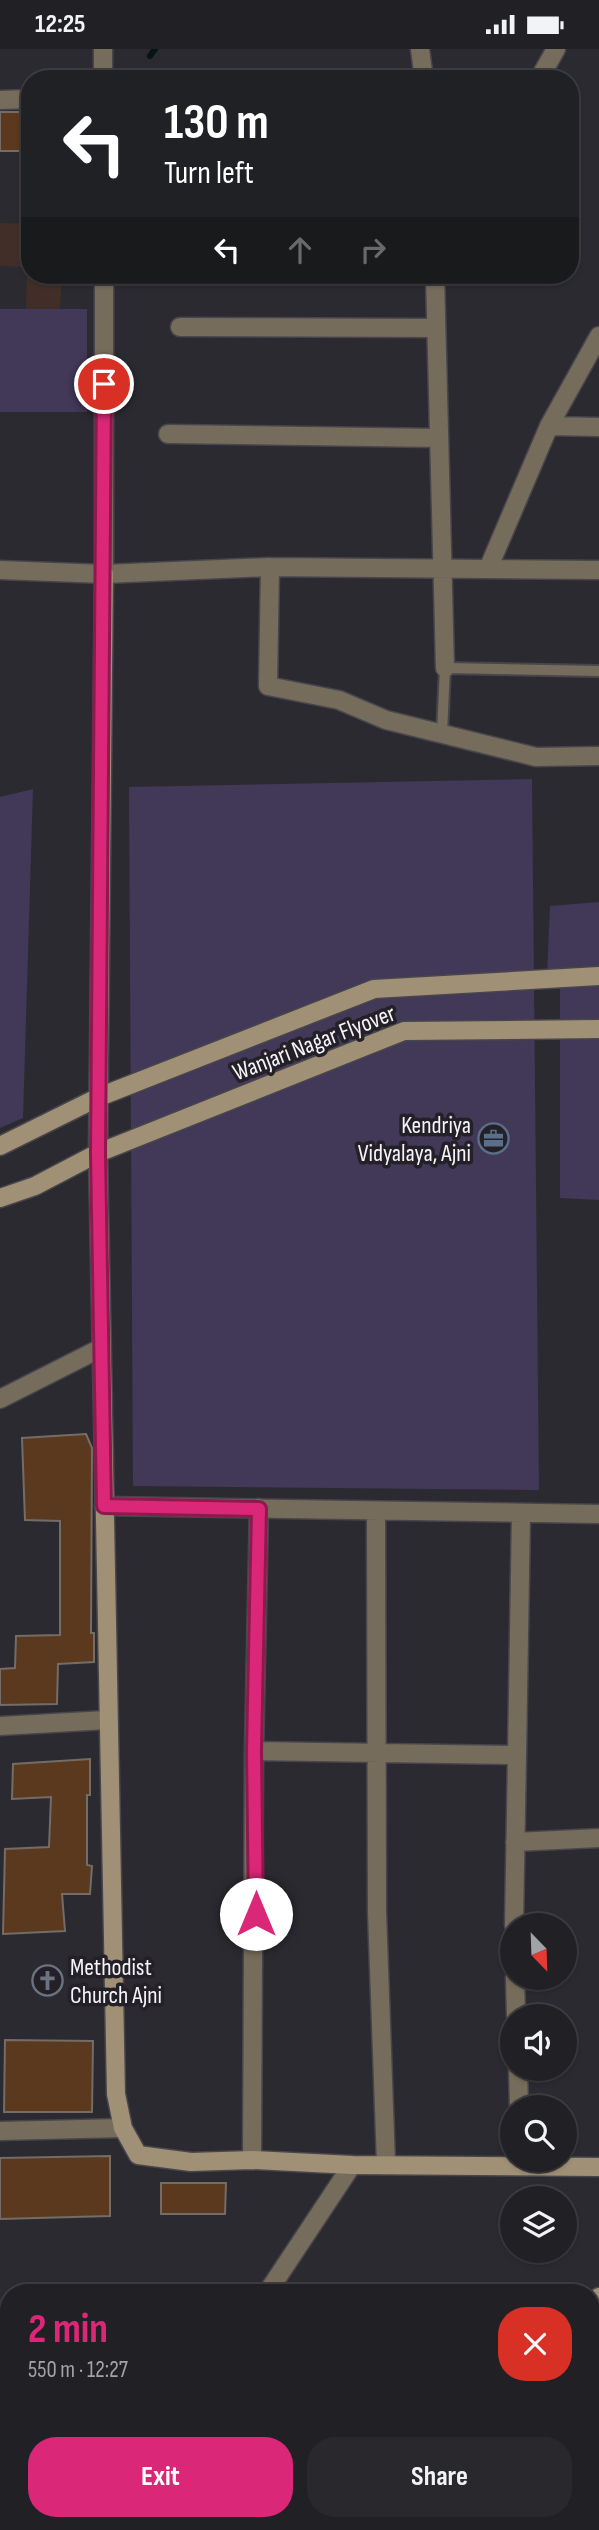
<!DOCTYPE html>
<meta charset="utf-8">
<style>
body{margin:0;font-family:"Sofia Sans Condensed",sans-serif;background:#29282d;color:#f1f3f6;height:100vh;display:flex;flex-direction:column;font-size:26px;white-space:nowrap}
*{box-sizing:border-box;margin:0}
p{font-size:23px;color:#a2a3a7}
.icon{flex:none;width:38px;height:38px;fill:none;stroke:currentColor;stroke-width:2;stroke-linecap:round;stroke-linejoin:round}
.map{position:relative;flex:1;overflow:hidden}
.side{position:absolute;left:0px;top:2235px;width:600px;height:247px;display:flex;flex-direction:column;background:#212025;border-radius:28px 28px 0 0;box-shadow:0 2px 5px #0004,0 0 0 2px #3e3e42}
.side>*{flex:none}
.guide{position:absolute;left:21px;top:21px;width:558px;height:214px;border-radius:28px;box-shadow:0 2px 5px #0004,0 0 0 2px #3e3e42;background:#202124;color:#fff;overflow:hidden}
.needle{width:46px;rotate:157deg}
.fabs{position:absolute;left:500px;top:1864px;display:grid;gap:14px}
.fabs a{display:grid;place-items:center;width:77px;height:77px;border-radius:50%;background:#212025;box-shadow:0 2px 5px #0004,0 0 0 2px #3e3e42;font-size:35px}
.pin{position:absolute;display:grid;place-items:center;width:60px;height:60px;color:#fff;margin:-30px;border:4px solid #fff;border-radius:50%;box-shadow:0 2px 7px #0007}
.me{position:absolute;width:77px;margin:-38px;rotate:0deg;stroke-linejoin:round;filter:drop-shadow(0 0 5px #0008)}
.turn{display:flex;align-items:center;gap:24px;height:147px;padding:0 28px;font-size:32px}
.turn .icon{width:91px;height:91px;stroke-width:2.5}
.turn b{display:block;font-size:49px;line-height:60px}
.lanes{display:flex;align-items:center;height:66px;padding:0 28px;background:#0003;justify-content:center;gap:35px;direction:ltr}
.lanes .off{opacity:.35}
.round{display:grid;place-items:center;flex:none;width:74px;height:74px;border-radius:28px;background:#29282d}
.overview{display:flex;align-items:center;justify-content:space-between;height:119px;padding:0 28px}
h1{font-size:42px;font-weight:700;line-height:52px;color:#db2777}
.primary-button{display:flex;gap:14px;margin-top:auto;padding:14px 28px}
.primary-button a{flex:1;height:80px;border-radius:28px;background:#db2777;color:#fff;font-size:28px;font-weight:700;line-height:80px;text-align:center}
.primary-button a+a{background:#29282d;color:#f1f3f6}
.status{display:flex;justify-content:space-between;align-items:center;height:49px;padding:0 35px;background:#212025;direction:ltr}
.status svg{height:19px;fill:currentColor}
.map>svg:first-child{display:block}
.education{fill:#412e28}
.green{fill:#423857}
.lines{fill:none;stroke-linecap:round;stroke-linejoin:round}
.stream{stroke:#031515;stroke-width:6}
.building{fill:#5b391e;stroke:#736c67;stroke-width:2}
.lane-casing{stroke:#48464d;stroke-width:14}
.street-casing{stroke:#48464d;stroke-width:21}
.secondary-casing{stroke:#48464d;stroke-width:21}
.lane{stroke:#766c5b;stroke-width:10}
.street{stroke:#766c5b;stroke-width:18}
.secondary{stroke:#a09075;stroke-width:18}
.route-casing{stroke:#8e194d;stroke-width:18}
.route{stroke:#db2777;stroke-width:12}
.labels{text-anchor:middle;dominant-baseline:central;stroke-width:7;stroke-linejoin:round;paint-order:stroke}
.street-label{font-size:24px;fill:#f5f4f8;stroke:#232127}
.poi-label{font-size:24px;fill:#f5f4f8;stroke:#232127;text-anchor:end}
</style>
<div class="status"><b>12:25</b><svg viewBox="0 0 49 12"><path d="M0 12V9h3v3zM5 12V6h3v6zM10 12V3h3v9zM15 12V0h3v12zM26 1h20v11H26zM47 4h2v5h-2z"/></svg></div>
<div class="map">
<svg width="599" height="2481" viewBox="0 0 599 2481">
<rect width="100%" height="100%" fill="#2c2a31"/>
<path class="education" d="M 0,174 L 30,175 L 30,226 L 62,226 L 60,262 L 26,261 L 27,218 L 0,217 Z"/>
<path class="green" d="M 0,260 L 87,260 L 87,363 L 0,363 Z
M 532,730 L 539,1441 L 133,1437 L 129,738 Z
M 33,740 L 23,1069 L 0,1079 L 0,748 Z
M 599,853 L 599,1151 L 560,1149 L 560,929 L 547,926 L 550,857 Z
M 592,2395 L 599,2399 L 599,2481 L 501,2481 L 506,2473 L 592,2473 Z"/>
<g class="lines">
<path class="stream" d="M 150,7 L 155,0"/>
</g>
<path class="building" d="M 0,63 L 30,63 L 30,102 L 0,102 Z
M 86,1385 L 92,1399 L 91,1584 L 94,1584 L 94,1613 L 58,1615 L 57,1655 L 0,1656 L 0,1620 L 15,1619 L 16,1587 L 60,1586 L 60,1472 L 25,1471 L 22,1389 Z
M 90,1710 L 90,1746 L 87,1746 L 87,1816 L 92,1817 L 90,1845 L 62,1845 L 65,1882 L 3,1885 L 5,1800 L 49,1798 L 51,1748 L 12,1750 L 13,1715 Z
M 5,1991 L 93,1992 L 92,2063 L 4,2063 Z
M 110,2107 L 110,2167 L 0,2170 L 0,2109 Z
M 161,2134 L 226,2134 L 225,2165 L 161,2165 Z"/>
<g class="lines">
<defs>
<path id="lane" d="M 442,684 L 445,619 L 599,622"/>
<path id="street" d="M 420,0 L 424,30
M 103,30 L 103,0
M 539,30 L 556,0
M 0,51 L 30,50
M 104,226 L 104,525
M 435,226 L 445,619
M 180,278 L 436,279
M 549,377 L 599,287
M 168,385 L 438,389
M 270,518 L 268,637 L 339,651 L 386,671 L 536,708 L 599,707
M 488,520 L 549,377 L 599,378
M 0,521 L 104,525 L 270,518 L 599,521
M 0,1350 L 101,1299
M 104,1457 L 599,1465
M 259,1459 L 254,1702 L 517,1706 L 514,1876
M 376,1462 L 377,1863 L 386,2115
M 0,1677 L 107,1671
M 517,1706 L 521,1464
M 515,1793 L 599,1789
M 515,1928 L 516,1967
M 518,2020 L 519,2058
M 0,2082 L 123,2079
M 252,2111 L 254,1702
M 267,2244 L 352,2116
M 592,2370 L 599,2374
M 108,2481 L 114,2473"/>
<path id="secondary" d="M 104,525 L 98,1104 L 116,2045 L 123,2079 L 138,2106 L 191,2113 L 252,2111 L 352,2116 L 599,2118
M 0,1097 L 99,1048 L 374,940 L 599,927
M 0,1149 L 35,1137 L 98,1104 L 404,982 L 599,980
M 592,2260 L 599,2248
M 592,2304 L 599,2292
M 449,2481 L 454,2473
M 477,2481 L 483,2473"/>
</defs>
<use href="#lane" class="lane-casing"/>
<use href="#street" class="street-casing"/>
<use href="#secondary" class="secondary-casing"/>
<use href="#lane" class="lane"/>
<use href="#street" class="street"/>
<use href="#secondary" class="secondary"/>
</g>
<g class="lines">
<defs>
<path id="route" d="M 104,335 L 98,1104 L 104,1457 L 259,1460 L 254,1702 L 256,1865"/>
</defs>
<use href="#route" class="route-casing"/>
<use href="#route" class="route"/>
</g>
<defs>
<symbol id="office-ring" viewBox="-11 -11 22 22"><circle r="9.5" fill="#232127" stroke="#5c6f8a" stroke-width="1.5"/><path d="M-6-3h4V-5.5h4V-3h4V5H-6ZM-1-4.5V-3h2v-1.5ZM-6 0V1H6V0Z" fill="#5c6f8a"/></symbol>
<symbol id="church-ring" viewBox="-11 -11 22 22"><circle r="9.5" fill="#232127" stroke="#6b7280" stroke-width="1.5"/><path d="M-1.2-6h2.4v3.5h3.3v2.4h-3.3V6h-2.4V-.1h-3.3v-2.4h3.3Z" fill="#6b7280"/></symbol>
</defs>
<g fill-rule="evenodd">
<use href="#office-ring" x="476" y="1072" width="35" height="35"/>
<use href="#church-ring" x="30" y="1914" width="35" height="35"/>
</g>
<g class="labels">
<g class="street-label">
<text transform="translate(314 994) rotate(-21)">Wanjari Nagar Flyover</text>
</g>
<g class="poi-label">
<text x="471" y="1076">Kendriya<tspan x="471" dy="28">Vidyalaya, Ajni</tspan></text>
<text x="70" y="1918" text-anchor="start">Methodist<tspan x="70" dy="28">Church Ajni</tspan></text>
</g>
</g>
</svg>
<div class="fabs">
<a><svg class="needle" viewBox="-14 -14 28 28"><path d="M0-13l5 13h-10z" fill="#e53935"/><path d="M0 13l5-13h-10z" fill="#a2a3a7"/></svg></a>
<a><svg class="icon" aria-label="sound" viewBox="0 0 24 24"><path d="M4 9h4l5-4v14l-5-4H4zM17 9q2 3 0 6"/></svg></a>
<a><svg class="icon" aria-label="search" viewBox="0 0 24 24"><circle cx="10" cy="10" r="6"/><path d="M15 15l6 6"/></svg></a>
<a><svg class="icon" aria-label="layers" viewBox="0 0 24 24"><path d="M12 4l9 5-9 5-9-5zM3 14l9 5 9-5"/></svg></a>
</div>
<div class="pin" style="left:104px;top:335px;background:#d93025"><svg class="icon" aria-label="arrive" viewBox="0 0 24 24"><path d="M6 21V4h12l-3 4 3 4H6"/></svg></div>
<svg class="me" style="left:256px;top:1865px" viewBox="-20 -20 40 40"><circle r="19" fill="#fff"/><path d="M0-13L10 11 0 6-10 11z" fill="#db2777"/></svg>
<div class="guide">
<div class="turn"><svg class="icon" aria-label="left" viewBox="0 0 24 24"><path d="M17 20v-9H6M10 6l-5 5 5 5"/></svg><div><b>130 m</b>Turn left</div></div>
<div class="lanes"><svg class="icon" aria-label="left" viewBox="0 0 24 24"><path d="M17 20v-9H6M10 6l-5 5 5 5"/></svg><svg class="icon off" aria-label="ahead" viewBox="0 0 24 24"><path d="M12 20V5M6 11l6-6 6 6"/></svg><svg class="icon off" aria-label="right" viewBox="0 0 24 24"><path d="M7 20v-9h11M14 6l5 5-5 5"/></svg></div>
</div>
<section class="side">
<div class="overview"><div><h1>2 min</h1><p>550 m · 12:27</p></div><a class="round" style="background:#d93025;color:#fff"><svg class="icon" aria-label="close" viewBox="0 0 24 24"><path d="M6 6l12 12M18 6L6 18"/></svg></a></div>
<div class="primary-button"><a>Exit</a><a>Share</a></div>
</section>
</div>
